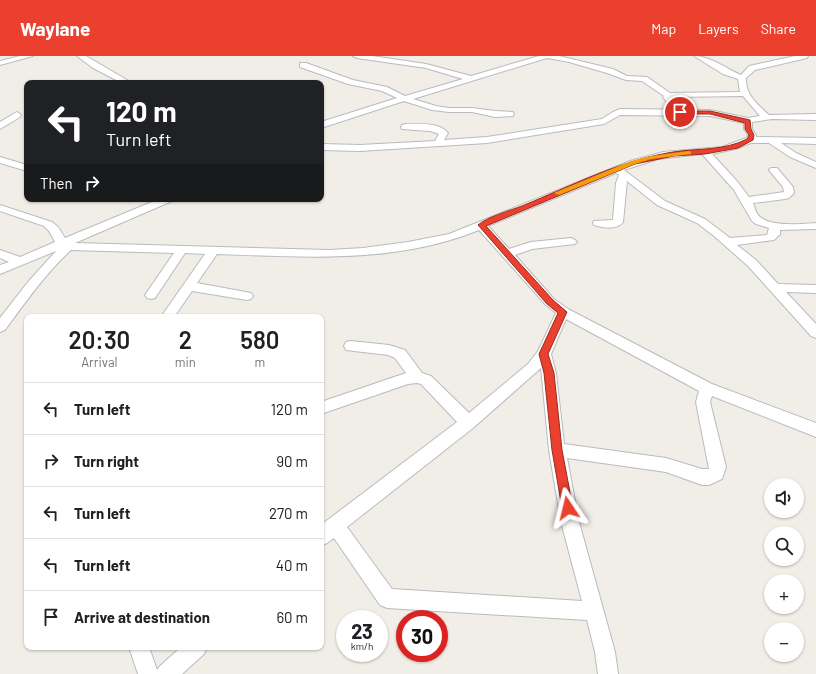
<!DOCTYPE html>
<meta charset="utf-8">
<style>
body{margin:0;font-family:Barlow,sans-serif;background:#f2f2f2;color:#202124;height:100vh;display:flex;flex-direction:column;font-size:15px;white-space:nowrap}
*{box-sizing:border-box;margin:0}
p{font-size:13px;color:#757577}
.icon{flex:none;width:22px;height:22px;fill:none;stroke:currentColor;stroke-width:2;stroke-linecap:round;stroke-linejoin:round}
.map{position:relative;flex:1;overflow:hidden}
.details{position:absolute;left:24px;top:258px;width:300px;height:336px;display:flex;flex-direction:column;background:#fff;border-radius:8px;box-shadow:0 1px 3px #0004}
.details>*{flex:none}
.guide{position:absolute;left:24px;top:24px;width:300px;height:122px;border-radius:8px;box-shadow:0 1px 3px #0004;background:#202124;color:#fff;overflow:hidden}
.controls{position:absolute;left:764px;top:422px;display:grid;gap:8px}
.controls a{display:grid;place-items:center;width:40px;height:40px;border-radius:50%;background:#fff;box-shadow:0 1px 3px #0004;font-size:20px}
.speed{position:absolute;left:336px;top:554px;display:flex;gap:8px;font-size:20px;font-weight:700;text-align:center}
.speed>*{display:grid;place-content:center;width:52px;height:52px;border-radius:50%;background:#fff;box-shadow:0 1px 3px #0004;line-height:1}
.speed small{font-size:10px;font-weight:400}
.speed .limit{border:6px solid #d22;background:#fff;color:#111}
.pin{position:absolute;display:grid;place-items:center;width:34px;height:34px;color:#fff;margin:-17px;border:2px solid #fff;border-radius:50%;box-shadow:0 1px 4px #0007}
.me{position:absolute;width:44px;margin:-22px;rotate:350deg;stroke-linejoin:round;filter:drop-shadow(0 0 3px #0008)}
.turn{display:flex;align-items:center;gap:14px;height:84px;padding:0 16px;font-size:18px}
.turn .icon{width:52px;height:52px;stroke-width:2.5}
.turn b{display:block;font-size:28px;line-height:34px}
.then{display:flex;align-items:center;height:38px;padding:0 16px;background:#0003;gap:8px;font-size:15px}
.eta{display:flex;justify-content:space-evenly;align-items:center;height:68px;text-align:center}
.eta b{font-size:24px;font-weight:600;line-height:28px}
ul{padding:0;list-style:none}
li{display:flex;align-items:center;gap:12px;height:52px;padding:0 16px;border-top:1px solid #e0e0e0}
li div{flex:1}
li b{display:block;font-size:15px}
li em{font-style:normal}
header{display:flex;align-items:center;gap:24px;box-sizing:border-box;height:56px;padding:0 20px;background:#ec402f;color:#fff}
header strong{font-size:19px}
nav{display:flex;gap:22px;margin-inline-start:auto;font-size:14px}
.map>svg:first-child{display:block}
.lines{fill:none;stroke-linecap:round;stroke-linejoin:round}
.minor-casing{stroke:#b8bbbf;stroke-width:2}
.minor{fill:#fff;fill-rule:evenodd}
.route{fill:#ec402f;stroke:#992a1f}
.slow{fill:#f59e0b}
</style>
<header>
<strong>Waylane</strong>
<nav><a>Map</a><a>Layers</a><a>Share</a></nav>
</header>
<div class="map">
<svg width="816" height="618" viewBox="0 0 816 618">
<rect width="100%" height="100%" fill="#f0eee6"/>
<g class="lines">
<defs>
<path id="minor" d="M 20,0 L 33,0 L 0,9 L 0,5 Z
M 77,0 L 86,0 L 132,27 L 122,27 L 93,12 Z
M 353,0 L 372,0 L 426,8 L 471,20 L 539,0 L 559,0 L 613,13 L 627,20 L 647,21 L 670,37 L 740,36 L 738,23 L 723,18 L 694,0 C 711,0 726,13 741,19 L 749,10 L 795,0 L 808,0 L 807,2 L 755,14 L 746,22 C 745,39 758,49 769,59 L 816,58 L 816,64 L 772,63 L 752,66 L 752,73 L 756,79 L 756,81 L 816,82 L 816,88 L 781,87 L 796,97 L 816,106 L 816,112 L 790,101 L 769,87 L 751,87 L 735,93 L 712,98 L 736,124 L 749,141 L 784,136 L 783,131 L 769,114 L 771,112 L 777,112 L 793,131 L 794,137 L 789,142 L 785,143 L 753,147 C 755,152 756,158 760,161 C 771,171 802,168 816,167 L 816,173 L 780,174 L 780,178 L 774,184 L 737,189 L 756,204 L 778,228 L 816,229 L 816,237 L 786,236 L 816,268 L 816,282 L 811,280 L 748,210 L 714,180 L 697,167 L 657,149 L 627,125 L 623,166 C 617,174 603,172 594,169 L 593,167 L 594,165 L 613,164 L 616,127 L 619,119 L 616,117 L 488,170 L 509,193 L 531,186 L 571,182 L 575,184 L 577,186 L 575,188 L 532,193 L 515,199 L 554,243 L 568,253 L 712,328 L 816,367 L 816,381 L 712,340 L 710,346 L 726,411 L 722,423 L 709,429 L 702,429 L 666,416 L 567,402 L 579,466 L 615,596 L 618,618 L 598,618 L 595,596 L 587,564 L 387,552 L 380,549 L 334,482 L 327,487 L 321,490 L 321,469 L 457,366 L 421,328 L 417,327 L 408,328 L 321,358 L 321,346 L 406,317 L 395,302 L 388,299 L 346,294 L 344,290 L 346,286 L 351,285 L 389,289 L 405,294 L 422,317 L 431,320 L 469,357 L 528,308 L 538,295 L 556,257 L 546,249 L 479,174 C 396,208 305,201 217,198 L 197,227 L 251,237 L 253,240 L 251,243 L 247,244 L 192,235 L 174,261 L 161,261 L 205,198 L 185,197 L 155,242 L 151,243 L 147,242 L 145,239 L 174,197 L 71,194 C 45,218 25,247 5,274 L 0,276 L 0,262 L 28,226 L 56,195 L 0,218 L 0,209 L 9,206 L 0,202 L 0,194 L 20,201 L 55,186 L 49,175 L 44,170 L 0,155 L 0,149 L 52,166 L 58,171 L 65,182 L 159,143 L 173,143 L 172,145 L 75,187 L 329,194 L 363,192 L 408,186 L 449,178 L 630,105 L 663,96 L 722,91 L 746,82 L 748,79 L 744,73 L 744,67 L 710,60 L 620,59 L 604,68 L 487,87 L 360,95 L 321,94 L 321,88 L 360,89 L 435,85 L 439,78 L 430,75 L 402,73 L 401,71 L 402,69 L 405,68 C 418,68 439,66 448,77 L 444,84 L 487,81 L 602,63 L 613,56 L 620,53 L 710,54 L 748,62 L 760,60 L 743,40 L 671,41 L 675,46 L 671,48 L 668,48 L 663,41 L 664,40 L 642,25 L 626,24 L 607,17 L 569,6 L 547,2 L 413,43 L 436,50 L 449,52 L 472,52 L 495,55 L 513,56 L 514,58 L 513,60 L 495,61 L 472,56 L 449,56 L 432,54 L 404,45 L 321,72 L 321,66 L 397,42 L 382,35 L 348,28 L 300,11 L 300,7 L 306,7 L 353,24 L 387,31 L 405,40 L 463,23 L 426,12 L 357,2 ZM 702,98 L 734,134 L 752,165 L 756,168 L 769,172 L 767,179 L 730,182 L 705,163 L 665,145 L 624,114 L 658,103 ZM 566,263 L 699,335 L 696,346 L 709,413 L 702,413 L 666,402 L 564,388 L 556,317 L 551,298 ZM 541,312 L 549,394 L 561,466 L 582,545 L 392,533 L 347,471 L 473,372 Z
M 17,56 L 21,59 L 20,61 L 0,73 L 0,66 Z
M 0,101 L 27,109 L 27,115 L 0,107 Z
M 129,591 L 149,591 L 157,614 L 159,611 L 181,591 L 207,591 L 204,598 L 182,618 L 138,618 Z"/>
</defs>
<use href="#minor" class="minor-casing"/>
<use href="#minor" class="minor"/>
</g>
<path class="route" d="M 678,55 L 710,55 L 750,64 L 751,73 L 754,79 L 753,84 L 738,92 L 705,98 L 674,100 L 635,108 L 486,170 L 553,244 L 567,256 L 548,298 L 554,317 L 562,394 L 573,452 L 572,456 L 568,457 L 564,456 L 562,452 L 552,394 L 544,317 L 539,298 L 558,257 L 547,248 L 478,169 C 485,162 511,154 522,150 C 571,130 621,104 673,96 C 698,92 724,95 747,83 L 749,79 L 745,73 L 745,67 L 710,58 L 680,58 L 678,57 Z"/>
<path class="slow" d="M 689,95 L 691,96 L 691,98 L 651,103 L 635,108 L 559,139 L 554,137 L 631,105 L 651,100 Z"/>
</svg>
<div class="controls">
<a><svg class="icon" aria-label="sound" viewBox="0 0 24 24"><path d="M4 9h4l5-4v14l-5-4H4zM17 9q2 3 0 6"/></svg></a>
<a><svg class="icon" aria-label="search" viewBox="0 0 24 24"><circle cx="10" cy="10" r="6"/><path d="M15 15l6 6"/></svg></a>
<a>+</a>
<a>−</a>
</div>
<div class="speed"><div>23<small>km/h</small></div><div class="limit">30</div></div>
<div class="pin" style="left:680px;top:56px;background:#d93025"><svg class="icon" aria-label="arrive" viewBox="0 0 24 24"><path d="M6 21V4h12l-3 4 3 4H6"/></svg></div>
<svg class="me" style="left:568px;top:452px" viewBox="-20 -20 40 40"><path d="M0-17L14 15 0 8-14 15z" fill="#ec402f" stroke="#fff" stroke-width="4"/></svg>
<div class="guide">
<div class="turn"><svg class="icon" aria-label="left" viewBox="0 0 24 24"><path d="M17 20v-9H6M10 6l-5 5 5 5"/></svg><div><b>120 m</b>Turn left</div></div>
<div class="then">Then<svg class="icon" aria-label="right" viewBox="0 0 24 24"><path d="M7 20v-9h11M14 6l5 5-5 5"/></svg></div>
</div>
<section class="details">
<div class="eta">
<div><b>20:30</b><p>Arrival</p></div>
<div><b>2</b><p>min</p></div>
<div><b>580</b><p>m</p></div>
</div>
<ul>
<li><svg class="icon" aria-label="left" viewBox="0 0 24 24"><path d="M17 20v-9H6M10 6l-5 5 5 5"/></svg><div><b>Turn left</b></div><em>120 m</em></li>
<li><svg class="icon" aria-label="right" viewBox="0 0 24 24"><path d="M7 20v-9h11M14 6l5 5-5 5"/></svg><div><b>Turn right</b></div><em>90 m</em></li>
<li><svg class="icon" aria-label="left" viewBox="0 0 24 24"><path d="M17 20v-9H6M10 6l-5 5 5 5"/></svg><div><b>Turn left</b></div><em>270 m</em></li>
<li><svg class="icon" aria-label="left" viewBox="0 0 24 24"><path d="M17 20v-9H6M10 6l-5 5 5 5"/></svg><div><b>Turn left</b></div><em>40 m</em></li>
<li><svg class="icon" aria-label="arrive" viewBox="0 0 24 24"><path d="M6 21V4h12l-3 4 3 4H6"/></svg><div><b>Arrive at destination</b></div><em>60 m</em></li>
</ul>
</section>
</div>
